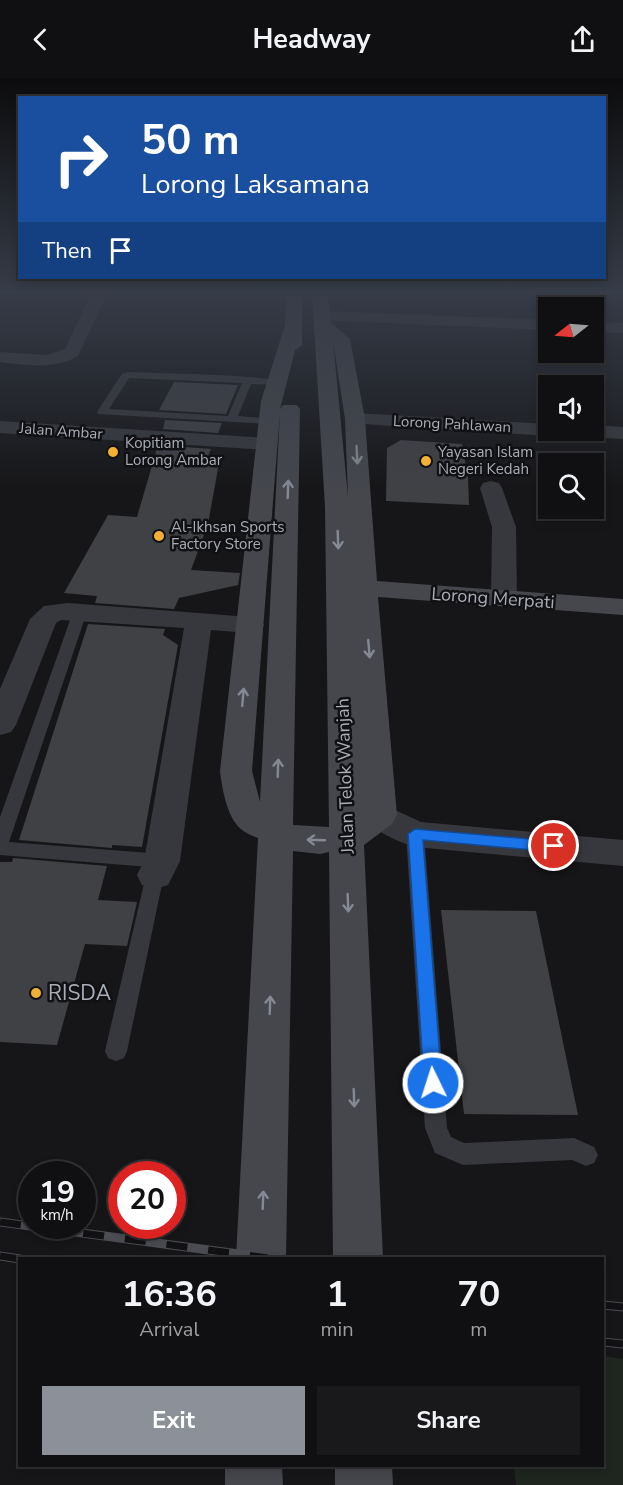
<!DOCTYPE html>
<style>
body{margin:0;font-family:"Nunito Sans",sans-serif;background:#19191b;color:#f1f3f6;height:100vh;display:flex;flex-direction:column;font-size:22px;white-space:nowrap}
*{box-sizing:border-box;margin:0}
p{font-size:20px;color:#9c9d9f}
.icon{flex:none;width:33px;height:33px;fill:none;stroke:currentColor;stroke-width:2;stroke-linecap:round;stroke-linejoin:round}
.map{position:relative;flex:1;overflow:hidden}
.panel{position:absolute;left:18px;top:1179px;width:586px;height:210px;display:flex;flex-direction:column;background:#101012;border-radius:0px;box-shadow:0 3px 9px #0003,0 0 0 2px #303032}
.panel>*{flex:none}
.top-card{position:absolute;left:18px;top:18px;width:588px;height:183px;border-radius:0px;box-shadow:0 3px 9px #0003,0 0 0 2px #303032;background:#1a4fa0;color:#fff;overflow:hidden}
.needle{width:39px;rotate:253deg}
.tools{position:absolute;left:538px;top:219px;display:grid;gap:12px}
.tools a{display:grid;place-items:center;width:66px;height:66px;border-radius:0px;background:#101012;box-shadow:0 3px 9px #0003,0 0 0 2px #303032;font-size:30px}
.speed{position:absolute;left:18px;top:1083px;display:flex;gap:12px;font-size:30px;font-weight:700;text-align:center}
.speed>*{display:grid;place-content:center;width:78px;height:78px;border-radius:50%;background:#101012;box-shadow:0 3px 9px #0003,0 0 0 2px #303032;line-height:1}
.speed small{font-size:15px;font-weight:400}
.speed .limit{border:9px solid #d22;background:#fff;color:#111}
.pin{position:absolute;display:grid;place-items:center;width:51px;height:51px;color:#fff;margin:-26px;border:3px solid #fff;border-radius:50%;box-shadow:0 2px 6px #0007}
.me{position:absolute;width:66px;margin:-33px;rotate:356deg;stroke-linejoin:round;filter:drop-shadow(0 0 4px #0008)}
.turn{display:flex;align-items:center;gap:21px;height:126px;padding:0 24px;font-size:27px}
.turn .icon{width:78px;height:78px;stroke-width:2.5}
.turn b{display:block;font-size:42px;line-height:51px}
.then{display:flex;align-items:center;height:57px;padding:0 24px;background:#0003;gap:12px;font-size:22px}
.eta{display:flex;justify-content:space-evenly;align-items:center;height:102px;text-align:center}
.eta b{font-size:36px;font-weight:700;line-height:42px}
.cta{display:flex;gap:12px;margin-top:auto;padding:12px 24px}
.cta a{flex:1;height:69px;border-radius:0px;background:#8c9099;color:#fff;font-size:24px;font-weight:700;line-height:69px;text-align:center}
.cta a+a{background:#19191b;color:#f1f3f6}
header{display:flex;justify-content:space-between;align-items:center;height:78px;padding:0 24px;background:#101012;font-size:27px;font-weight:700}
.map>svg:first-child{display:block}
.green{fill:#1e261f}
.building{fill:#404145}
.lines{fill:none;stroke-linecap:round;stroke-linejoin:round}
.lane{fill:#37383d;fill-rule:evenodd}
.street{fill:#37383d;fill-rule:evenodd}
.secondary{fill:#45474d;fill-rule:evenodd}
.rail-casing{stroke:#4a4c52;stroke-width:9}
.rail{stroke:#111113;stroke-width:7;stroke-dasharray:21;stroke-linecap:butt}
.oneway{stroke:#858993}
.route{fill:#1a73e8;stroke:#114b97;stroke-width:1.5}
.poi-dot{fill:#f2b134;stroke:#111113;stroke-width:2}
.labels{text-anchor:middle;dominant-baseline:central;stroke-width:5;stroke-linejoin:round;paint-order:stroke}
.far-street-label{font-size:15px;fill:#a8adb8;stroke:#111113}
.far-poi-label{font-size:15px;fill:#a8adb8;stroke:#111113;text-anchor:start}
.street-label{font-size:18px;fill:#a8adb8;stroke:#111113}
.near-poi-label{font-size:21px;fill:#a8adb8;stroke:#111113;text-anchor:start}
</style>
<header><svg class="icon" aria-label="back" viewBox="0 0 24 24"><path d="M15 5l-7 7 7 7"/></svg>Headway<svg class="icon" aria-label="share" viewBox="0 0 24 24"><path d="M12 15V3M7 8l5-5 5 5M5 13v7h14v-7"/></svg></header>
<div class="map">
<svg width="623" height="1407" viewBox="0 0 623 1407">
<rect width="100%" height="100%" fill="#161618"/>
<path class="green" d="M 603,1278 L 623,1281 L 623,1407 L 516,1407 L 514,1388 L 603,1388 Z"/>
<path class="building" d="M 174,304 L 238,307 L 226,336 L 159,332 Z
M 165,342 L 222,345 L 218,355 L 163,351 Z
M 401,362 L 462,366 L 468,400 L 469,427 L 386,423 L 387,370 Z
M 158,367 L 211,371 L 205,385 L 219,385 L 208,446 L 191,492 L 240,495 L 238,507 L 179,520 L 174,531 L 95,525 L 97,518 L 64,515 L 108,437 L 137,439 Z
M 88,546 L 165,551 L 163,557 L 178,567 L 142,769 L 112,767 L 112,770 L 19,762 Z
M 13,780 L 107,788 L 98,822 L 137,824 L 127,868 L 85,866 L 57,967 L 0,964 L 0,784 L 12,784 Z
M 441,832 L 536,833 L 578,1037 L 464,1036 Z"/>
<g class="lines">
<path class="lane" d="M 128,294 C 150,295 272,297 282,304 L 277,307 L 251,306 L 238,338 L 273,341 L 274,343 L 269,346 L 98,336 L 97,334 L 122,296 ZM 129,300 L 242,305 L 228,338 L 109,331 Z
M 80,530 L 87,534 L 9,764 L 162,776 L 168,778 L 171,783 L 168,788 L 162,790 L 0,777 L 0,739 L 73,534 Z
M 415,750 L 421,751 L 424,756 L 447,1050 L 451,1059 L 464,1065 L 574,1060 L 594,1069 L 598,1077 L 594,1085 L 586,1088 L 572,1082 L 463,1087 L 435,1075 L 425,1050 L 406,756 L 409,751 Z
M 155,790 L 161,792 L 164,797 L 127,973 L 124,980 L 116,983 L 108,980 L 105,973 L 146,797 L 149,792 Z"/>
<path class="street" d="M 91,215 L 107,215 L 78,278 C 54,292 26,287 0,284 L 0,274 L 47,277 L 65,271 Z
M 321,233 L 549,242 L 549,252 L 315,242 L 313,238 L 315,234 Z
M 594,244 L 623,245 L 623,255 L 594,254 Z
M 355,335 L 549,346 L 549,352 L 594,352 L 594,347 L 623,349 L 623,361 L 567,358 L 558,354 L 549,358 L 348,345 L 345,341 L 348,337 Z
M 0,343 L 267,360 L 274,362 L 278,366 L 274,370 L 267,372 L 0,355 Z
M 491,403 L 499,405 L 502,410 L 516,449 L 517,521 L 513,527 L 504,529 L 495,527 L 491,521 L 492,449 L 480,410 L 483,405 Z
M 68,525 L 250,539 L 260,541 L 264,547 L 260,553 L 250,555 L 211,552 L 180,783 L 168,807 L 155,811 L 142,807 L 137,797 L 144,783 L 184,550 L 61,542 L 56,545 L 16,647 L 11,654 L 0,657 L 0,611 L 30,541 L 44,528 Z
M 380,725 L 421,744 L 623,762 L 623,788 L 415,769 C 397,763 372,753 363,737 L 368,728 Z"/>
<path class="secondary" d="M 286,215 L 302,215 L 302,267 L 295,272 L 280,331 L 283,327 L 297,327 L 300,331 L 293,747 L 329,749 L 325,429 L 312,215 L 328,215 L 331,245 L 350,261 L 365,341 L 377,503 L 623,521 L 623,537 L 378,519 L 397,737 L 392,746 L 364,767 L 383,1180 L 333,1180 L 329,774 L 320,776 L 293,773 L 286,1180 L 236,1180 L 258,760 C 253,758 245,755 241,751 C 227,740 222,710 220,693 L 261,323 L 285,247 ZM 333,263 L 345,341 L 348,419 ZM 280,334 L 260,724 L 252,693 Z
M 225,1388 L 282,1388 L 283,1407 L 225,1407 Z
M 335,1388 L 392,1388 L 393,1407 L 335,1407 Z"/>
<defs>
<path id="rail" d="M 0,1144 L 268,1180
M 0,1178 L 20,1181
M 603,1227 L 623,1229
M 603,1264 L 623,1266"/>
</defs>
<use href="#rail" class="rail-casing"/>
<use href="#rail" class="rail"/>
</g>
<defs><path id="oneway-shaft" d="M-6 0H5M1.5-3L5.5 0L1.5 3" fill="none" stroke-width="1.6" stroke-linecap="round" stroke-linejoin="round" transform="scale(1.5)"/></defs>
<g class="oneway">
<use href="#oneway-shaft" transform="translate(357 377) rotate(87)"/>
<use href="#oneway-shaft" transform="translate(288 411) rotate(-88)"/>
<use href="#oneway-shaft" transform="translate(338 462) rotate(88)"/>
<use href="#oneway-shaft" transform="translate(369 571) rotate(85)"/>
<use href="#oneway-shaft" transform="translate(243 619) rotate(-85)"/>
<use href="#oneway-shaft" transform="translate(278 690) rotate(-88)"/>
<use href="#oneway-shaft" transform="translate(316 762) rotate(-178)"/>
<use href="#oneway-shaft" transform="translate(348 825) rotate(88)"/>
<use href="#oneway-shaft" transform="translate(270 927) rotate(-88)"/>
<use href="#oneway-shaft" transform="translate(354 1020) rotate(88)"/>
<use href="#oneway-shaft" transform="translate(263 1122) rotate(-88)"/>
</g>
<linearGradient id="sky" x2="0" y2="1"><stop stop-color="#0c0c0d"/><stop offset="0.52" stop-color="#363c48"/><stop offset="1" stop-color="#363c48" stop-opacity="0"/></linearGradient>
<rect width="623" height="412" fill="url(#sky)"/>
<path class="route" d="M 415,751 L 554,763 L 559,765 L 561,768 L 559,772 L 554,774 L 423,762 L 442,1005 L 439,1011 L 433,1013 L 426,1011 L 424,1005 L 408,756 Z"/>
<g class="poi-dot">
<circle cx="113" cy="374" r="6"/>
<circle cx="426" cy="383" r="6"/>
<circle cx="159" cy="458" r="6"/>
<circle cx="36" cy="915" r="6"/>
</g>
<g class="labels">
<g class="far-street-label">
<text transform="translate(452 346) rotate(3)">Lorong Pahlawan</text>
<text transform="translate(61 353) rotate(4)">Jalan Ambar</text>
</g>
<g class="far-poi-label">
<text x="125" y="365">Kopitiam<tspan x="125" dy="17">Lorong Ambar</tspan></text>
<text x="438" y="374">Yayasan Islam<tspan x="438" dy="17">Negeri Kedah</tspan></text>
<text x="171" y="449">Al-Ikhsan Sports<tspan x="171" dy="17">Factory Store</tspan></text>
</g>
<g class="street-label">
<text transform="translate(493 520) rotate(4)">Lorong Merpati</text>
<text transform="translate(345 698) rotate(-92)">Jalan Telok Wanjah</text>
</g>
<g class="near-poi-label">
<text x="48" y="915">RISDA</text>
</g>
</g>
</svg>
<div class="tools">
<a><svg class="needle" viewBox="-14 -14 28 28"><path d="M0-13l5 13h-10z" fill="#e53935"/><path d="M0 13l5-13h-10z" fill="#9c9d9f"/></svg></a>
<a><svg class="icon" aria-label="sound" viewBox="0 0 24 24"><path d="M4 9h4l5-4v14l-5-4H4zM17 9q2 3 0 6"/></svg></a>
<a><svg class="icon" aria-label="search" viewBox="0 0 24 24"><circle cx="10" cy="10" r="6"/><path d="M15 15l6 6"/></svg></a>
</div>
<div class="speed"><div>19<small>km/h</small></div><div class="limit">20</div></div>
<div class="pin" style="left:554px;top:768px;background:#d93025"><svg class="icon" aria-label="arrive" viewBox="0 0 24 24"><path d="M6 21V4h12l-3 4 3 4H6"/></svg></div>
<svg class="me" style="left:433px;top:1005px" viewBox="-20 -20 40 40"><circle r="17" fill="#1a73e8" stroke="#fff" stroke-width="3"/><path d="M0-11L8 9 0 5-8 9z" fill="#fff"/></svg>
<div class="top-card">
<div class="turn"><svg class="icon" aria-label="right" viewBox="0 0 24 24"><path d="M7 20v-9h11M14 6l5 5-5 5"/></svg><div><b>50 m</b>Lorong Laksamana</div></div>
<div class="then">Then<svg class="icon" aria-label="arrive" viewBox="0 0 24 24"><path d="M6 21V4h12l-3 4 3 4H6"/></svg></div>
</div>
<section class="panel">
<div class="eta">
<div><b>16:36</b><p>Arrival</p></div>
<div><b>1</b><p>min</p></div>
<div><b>70</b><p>m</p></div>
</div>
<div class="cta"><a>Exit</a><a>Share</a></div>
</section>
</div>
